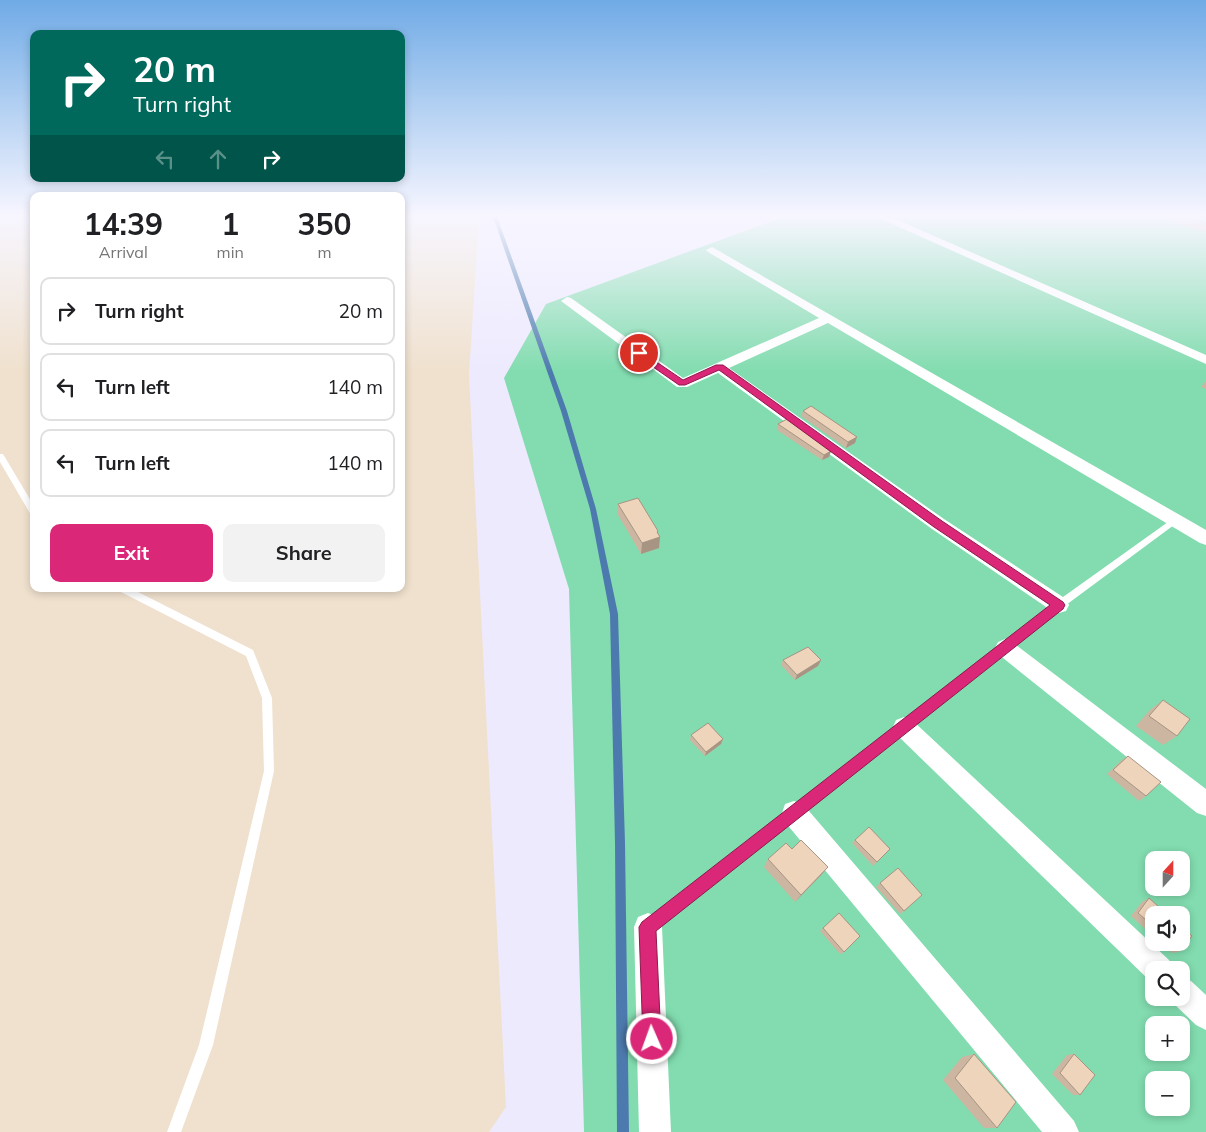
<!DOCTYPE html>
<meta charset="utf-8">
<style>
body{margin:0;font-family:Mulish,sans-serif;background:#f2f2f2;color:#202124;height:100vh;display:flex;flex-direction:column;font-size:19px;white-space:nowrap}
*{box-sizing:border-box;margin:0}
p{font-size:16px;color:#757577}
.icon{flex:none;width:28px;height:28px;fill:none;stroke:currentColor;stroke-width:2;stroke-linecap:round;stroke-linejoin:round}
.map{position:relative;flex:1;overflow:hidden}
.drawer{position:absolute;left:30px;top:192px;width:375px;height:400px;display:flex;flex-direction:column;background:#fff;border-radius:10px;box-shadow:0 2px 8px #0003}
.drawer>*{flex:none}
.hud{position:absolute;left:30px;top:30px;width:375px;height:152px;border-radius:10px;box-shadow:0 2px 8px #0003;background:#00695c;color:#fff;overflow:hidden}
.needle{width:32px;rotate:21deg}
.controls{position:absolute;left:1145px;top:851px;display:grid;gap:10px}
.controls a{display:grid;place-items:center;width:45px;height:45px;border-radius:10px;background:#fff;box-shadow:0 2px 8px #0003;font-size:25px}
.pin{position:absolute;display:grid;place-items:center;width:42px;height:42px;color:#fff;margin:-21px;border:2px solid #fff;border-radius:50%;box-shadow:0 1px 5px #0007}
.me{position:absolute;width:55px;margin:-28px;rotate:358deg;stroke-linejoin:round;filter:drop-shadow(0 0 4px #0008)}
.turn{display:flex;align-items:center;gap:18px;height:105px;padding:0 20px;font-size:22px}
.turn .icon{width:65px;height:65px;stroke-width:2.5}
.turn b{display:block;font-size:35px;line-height:42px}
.lanes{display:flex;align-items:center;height:48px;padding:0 20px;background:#0003;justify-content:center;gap:25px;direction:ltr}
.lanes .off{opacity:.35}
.eta{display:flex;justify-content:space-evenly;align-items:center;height:85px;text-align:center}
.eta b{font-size:30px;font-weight:700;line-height:35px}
.cta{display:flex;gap:10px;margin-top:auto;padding:10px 20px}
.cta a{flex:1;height:58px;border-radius:10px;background:#db2777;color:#fff;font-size:20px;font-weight:700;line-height:58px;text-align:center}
.cta a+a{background:#f2f2f2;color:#202124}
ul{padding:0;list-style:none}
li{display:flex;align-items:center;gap:15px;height:68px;margin:0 10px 8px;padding:0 10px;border:2px solid #e0e0e0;border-radius:10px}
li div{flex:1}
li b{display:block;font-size:19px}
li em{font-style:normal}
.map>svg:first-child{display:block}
.industrial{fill:#f0e1ce}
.green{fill:#82dcaf;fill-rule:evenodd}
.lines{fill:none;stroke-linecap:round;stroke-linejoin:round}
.stream{fill:#4d7aae;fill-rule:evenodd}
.service{fill:#fff;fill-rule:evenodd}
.minor{fill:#fff;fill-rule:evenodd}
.wall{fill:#cdb6a1}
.shaded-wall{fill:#a79483}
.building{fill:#eed4bb;stroke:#a79483}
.route{fill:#db2777;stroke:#8e194d}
</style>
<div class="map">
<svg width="1206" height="1132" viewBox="0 0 1206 1132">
<rect width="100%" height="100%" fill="#edeafe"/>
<path class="industrial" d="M 0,214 L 34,214 L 34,589 L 401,589 L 401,214 L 477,214 L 479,220 L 469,375 L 506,1107 L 489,1132 L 0,1132 Z"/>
<path class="green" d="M 791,214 L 1206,214 L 1206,1132 L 584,1132 L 569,589 L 504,378 L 546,304 ZM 1154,860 L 1181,860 L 1181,888 L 1154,888 ZM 1154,915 L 1181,915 L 1181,942 L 1154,942 ZM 1154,970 L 1181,970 L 1181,998 L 1154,998 ZM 1154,1025 L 1181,1025 L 1181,1052 L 1154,1052 ZM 1154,1080 L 1181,1080 L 1181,1108 L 1154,1108 Z"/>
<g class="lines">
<path class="stream" d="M 492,214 L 496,214 L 567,411 L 596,509 L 618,614 L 625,843 L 629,1132 L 617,1132 L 615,843 L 610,614 L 590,509 L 561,411 Z"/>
<path class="service" d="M 0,454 L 3,454 L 34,506 L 34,516 L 31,515 L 0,462 Z
M 1175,517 L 1178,518 L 1179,520 L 1178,522 L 1062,608 L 653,930 L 649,932 L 645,930 L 643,926 L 645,922 L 1056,602 Z
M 120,589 L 132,589 L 253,650 L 272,698 L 274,771 L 213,1045 L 181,1132 L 167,1132 L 199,1045 L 264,771 L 262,698 L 246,656 L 121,592 Z"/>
<path class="minor" d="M 870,214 L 884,214 L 1206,355 L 1206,364 Z
M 712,247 L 1206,530 L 1206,545 L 1200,543 L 828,323 L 729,368 L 944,519 L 1066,599 L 1069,605 L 1066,611 L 1059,613 L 1052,611 L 932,529 L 718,373 L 687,387 L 677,387 L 561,301 L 567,297 L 571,298 L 683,378 L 819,318 L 708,252 L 706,250 Z
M 1005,639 L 1012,642 L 1206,789 L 1206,816 L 1197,813 L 998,654 L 995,648 L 998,642 Z
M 904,717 L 912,720 L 1169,960 L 1173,970 L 1154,970 L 1154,982 L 1149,980 L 896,734 L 893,727 L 896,720 Z
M 794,801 L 803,804 L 1074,1121 L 1079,1132 L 1042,1132 L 785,822 L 782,813 L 785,804 Z
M 648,913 L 658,917 L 662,927 L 671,1132 L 639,1132 L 634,927 L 638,917 Z
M 1181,977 L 1191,981 L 1206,995 L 1206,1030 L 1196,1025 L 1171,1001 L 1169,998 L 1181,998 Z"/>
</g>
<path class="wall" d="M 1155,214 L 1176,214 L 1206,224 L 1206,232 L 1171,221 L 1172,220 Z
M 1190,214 L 1206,214 L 1206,219 Z
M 1206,381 L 1206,389 L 1201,387 Z
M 803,411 L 855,443 L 846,448 L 801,416 Z
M 778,424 L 831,451 L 829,457 L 822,460 L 777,430 Z
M 618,504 L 658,534 L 660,537 L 659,548 L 641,554 L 618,515 Z
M 783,660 L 818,666 L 795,680 L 781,665 Z
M 1163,700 L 1177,736 L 1163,745 L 1136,726 L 1150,710 Z
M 691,735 L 723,739 L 721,744 L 705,756 L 690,740 Z
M 1128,756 L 1146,796 L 1139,801 L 1107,774 L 1122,760 Z
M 855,840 L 890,849 L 873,866 L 852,843 Z
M 792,849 L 822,874 L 795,902 L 764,867 L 768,859 Z
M 898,868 L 904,911 L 900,914 L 876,887 Z
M 1149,898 L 1154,915 L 1154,937 L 1131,916 L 1142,902 Z
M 839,913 L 844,952 L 840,954 L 820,931 Z
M 1160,942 L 1181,942 L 1181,951 L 1172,953 Z
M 974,1054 L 997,1128 L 984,1128 L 943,1080 L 962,1057 Z
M 1074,1054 L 1080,1095 L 1073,1095 L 1052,1074 L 1067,1055 Z"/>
<path class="shaded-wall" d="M 857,437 L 855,443 L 846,448 L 848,442 Z
M 831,451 L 829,457 L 822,460 L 824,455 Z
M 658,531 L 658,538 L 660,537 L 659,548 L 641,554 L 642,543 Z
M 821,660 L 818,666 L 795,680 L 797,675 Z
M 723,739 L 721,744 L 705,756 L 706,752 Z
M 828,867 L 822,874 L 795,902 L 801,895 Z"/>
<path class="building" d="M 1173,214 L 1176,214 L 1206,224 L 1206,226 L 1174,216 L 1176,215 Z
M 811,406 L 857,437 L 848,442 L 803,411 Z
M 787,419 L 831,451 L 824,455 L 778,424 Z
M 638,498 L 658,531 L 657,532 L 660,537 L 642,543 L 618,504 Z
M 808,647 L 821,660 L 797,675 L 783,660 Z
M 1163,700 L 1190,719 L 1177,736 L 1149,716 Z
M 708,723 L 723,739 L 706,752 L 691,735 Z
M 1128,756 L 1161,782 L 1146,796 L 1113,770 Z
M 869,827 L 890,849 L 877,862 L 855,840 Z
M 801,840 L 828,867 L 801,895 L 768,859 L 786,843 L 792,849 Z
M 898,868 L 922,895 L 904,911 L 880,883 Z
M 1149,898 L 1168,915 L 1154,915 L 1154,927 L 1138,913 Z
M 839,913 L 860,936 L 844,952 L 823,928 Z
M 1181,926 L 1192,936 L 1181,951 L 1171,942 L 1181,942 Z
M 974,1054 L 1016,1102 L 997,1128 L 955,1078 Z
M 1074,1054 L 1095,1075 L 1080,1095 L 1060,1073 Z"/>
<linearGradient id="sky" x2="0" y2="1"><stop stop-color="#70abe6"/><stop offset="0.58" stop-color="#f7f6ff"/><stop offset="1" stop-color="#f7f6ff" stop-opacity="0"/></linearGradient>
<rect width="1206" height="372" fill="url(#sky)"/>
<path class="route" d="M 639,350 L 683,380 L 716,365 L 723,365 L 942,521 L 1063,602 L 1065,605 L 1063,609 L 656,931 L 661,1039 L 658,1045 L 652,1048 L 645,1045 L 643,1039 L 639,927 L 642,922 L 1050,605 L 934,527 L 719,370 L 685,385 L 679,385 L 636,355 L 636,351 Z"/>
</svg>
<div class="controls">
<a><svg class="needle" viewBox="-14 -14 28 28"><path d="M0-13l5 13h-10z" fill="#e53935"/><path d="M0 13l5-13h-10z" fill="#757577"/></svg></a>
<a><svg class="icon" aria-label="sound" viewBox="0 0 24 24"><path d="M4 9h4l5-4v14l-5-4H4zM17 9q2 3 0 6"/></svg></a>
<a><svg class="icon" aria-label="search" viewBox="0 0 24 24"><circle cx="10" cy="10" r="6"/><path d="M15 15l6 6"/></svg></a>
<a>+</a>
<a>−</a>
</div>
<div class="pin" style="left:639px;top:353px;background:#d93025"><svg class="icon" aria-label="arrive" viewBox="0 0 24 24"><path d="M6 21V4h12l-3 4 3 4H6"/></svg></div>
<svg class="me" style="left:652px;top:1039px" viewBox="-20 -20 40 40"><circle r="17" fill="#db2777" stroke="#fff" stroke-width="3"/><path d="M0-11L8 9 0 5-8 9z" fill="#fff"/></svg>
<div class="hud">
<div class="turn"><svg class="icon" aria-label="right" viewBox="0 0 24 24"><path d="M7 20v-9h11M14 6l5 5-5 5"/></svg><div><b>20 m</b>Turn right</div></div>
<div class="lanes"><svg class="icon off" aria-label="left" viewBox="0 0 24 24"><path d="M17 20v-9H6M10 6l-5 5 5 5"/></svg><svg class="icon off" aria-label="ahead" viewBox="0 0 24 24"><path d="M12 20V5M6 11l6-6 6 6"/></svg><svg class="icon" aria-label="right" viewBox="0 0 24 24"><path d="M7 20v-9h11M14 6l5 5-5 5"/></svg></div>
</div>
<section class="drawer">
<div class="eta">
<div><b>14:39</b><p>Arrival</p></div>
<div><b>1</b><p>min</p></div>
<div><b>350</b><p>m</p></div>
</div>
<ul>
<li><svg class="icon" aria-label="right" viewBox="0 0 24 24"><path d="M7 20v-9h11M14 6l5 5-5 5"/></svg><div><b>Turn right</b></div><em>20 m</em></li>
<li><svg class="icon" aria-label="left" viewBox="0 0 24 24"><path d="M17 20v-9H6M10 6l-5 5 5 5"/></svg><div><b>Turn left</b></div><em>140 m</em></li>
<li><svg class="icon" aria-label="left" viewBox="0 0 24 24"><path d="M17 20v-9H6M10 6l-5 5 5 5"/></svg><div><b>Turn left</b></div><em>140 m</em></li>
</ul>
<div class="cta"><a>Exit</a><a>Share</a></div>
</section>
</div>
